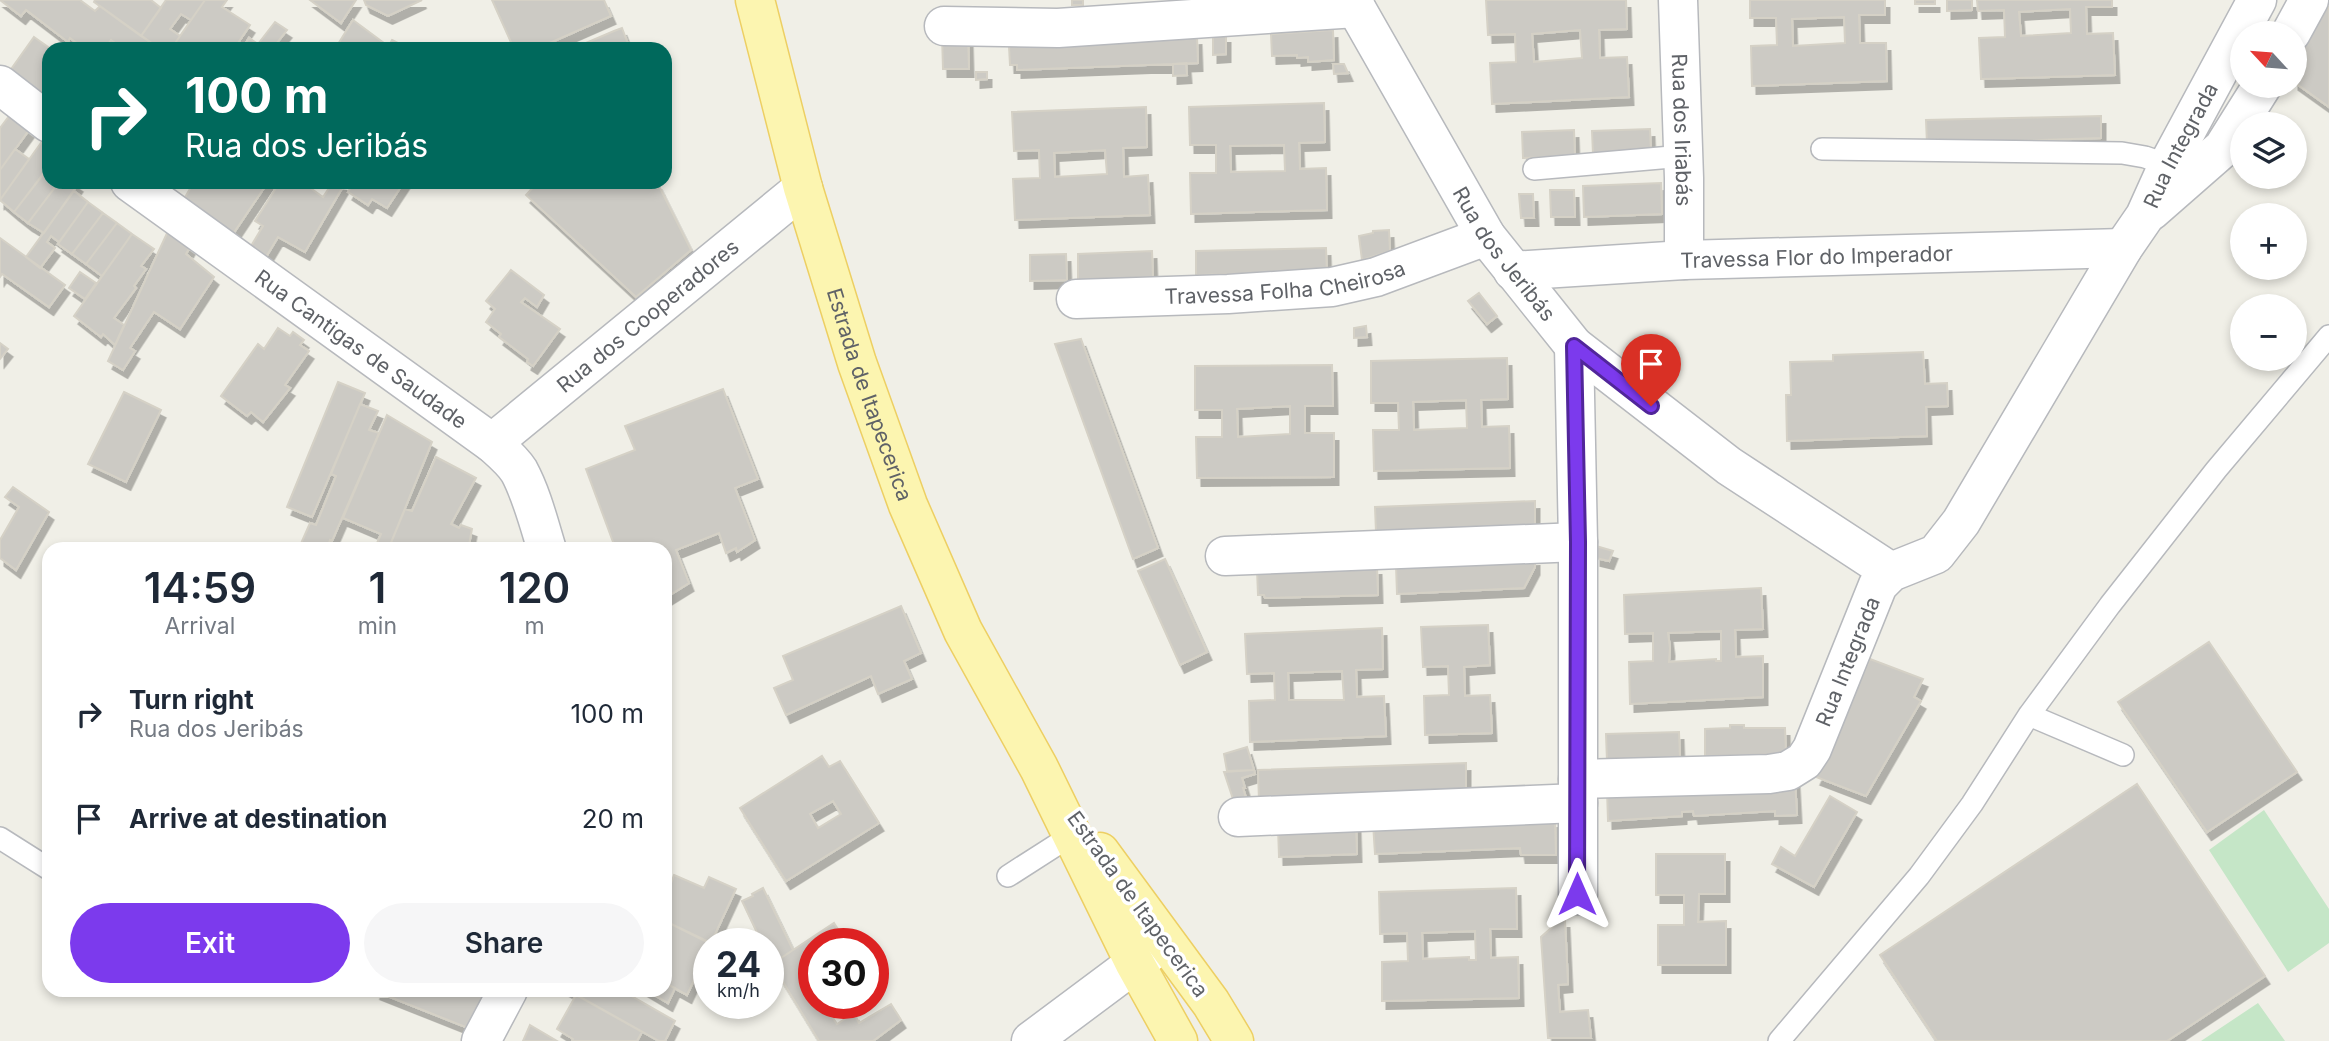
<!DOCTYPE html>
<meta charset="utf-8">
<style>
body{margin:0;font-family:Inter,sans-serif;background:#f6f6f7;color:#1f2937;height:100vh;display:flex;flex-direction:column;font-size:26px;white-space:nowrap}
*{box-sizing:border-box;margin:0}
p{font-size:23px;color:#747a83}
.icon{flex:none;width:38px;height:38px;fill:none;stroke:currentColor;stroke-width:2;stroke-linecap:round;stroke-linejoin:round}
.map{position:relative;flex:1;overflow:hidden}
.panel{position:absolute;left:42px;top:542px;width:630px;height:455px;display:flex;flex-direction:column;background:#fff;border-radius:21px;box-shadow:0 4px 10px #0003}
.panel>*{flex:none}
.guide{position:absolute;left:42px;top:42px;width:630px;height:147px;border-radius:21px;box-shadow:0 4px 10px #0003;background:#00695c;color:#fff;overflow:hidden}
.needle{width:46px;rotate:296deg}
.controls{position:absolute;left:2230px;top:21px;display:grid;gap:14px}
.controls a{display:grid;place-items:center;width:77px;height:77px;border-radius:50%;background:#fff;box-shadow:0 4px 10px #0003;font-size:35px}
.speed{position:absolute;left:693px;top:928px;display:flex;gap:14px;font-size:35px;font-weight:700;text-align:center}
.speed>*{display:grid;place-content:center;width:91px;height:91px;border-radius:50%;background:#fff;box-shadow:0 4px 10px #0003;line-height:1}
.speed small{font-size:18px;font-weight:400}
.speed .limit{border:10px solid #d22;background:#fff;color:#111}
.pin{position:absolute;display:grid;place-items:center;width:60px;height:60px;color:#fff;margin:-72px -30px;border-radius:50% 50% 50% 0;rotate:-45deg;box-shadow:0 0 7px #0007}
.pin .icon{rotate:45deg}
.me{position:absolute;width:77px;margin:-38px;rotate:0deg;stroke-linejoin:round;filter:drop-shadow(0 0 5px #0008)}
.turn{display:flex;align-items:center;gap:24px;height:147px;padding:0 28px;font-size:32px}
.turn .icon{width:91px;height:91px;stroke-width:2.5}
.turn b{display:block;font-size:49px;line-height:60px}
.eta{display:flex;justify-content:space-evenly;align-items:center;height:119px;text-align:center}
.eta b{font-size:42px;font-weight:600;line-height:49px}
.cta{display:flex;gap:14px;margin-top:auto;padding:14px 28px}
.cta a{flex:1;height:80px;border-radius:42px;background:#7c3aed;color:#fff;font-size:28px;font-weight:600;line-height:80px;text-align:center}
.cta a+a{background:#f6f6f7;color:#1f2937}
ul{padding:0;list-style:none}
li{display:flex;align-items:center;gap:21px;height:105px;padding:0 28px}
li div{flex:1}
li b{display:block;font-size:26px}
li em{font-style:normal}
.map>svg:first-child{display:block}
.green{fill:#c5e6c7}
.building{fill:#cccac4;stroke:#d5d1c6;stroke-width:2;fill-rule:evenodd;filter:url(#shadow)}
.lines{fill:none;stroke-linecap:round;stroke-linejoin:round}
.service-casing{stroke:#b7b9bd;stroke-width:24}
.minor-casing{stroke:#b7b9bd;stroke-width:41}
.primary-casing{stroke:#edcf63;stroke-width:41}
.service{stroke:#fff;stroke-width:21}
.minor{stroke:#fff;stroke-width:38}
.primary{stroke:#fcf5b0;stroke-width:38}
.route-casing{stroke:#51269a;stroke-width:18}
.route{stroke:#7c3aed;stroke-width:12}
.labels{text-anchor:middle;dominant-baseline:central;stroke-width:7;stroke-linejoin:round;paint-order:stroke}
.street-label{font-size:21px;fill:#5f6267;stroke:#fff}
</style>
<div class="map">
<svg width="2329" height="1041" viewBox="0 0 2329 1041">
<defs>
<filter id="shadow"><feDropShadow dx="4.5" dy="8" stdDeviation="0" flood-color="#0004"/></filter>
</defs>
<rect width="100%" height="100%" fill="#f0efe7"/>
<path class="green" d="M 2264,810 L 2329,909 L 2329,943 L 2288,972 L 2209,850 Z
M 2258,1003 L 2285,1041 L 2201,1041 Z"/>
<path class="building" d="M 0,0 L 80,0 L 95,11 L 100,6 L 160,49 L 123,49 L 111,40 L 105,49 L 80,49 L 76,46 L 78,44 L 70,38 L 68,42 L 26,10 L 21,16 Z
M 95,0 L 151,0 L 161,8 L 141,36 L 94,2 Z
M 166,0 L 205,0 L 191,20 L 181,14 L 170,29 L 180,36 L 171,49 L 160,49 L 141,36 Z
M 205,0 L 227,0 L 222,7 L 250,25 L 234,49 L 171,49 Z
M 310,0 L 356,0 L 341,23 Z
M 364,0 L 422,0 L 388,16 L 366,5 Z
M 492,0 L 604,0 L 611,16 L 536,49 L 514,49 Z
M 1072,0 L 1083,0 L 1083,5 L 1072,5 Z
M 1486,0 L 1626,0 L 1627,29 L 1599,30 L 1600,58 L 1627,57 L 1629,97 L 1492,104 L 1490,63 L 1516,62 L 1515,34 L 1488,35 ZM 1580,30 L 1582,58 L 1534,62 L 1532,34 Z
M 1750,0 L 1885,0 L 1885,15 L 1859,15 L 1860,43 L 1886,43 L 1887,81 L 1752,86 L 1751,46 L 1777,45 L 1776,18 L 1750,18 ZM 1844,17 L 1845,43 L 1793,46 L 1792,19 Z
M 1915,0 L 1935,0 L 1935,4 L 1915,4 Z
M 1947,0 L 1972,0 L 1972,10 L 1947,11 Z
M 1977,0 L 2112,0 L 2112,7 L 2086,7 L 2087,34 L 2113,33 L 2115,75 L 1981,79 L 1979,38 L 2005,37 L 2004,10 L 1978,11 ZM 2070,9 L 2071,33 L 2021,36 L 2019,12 Z
M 2324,4 L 2329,7 L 2329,107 L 2294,82 L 2294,56 Z
M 353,20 L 384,43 L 381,49 L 335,49 Z
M 275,22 L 287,30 L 272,49 L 242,49 L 249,38 L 258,44 Z
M 622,28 L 630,49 L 572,49 L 614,31 Z
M 1333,30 L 1334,60 L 1308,62 L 1308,57 L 1297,58 L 1297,55 L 1272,56 L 1271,34 Z
M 968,34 L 969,69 L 943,69 L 942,35 Z
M 1213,35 L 1226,35 L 1226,54 L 1213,55 Z
M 34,37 L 51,49 L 49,49 L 49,102 L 9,72 Z
M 1197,37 L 1198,63 L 1017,70 L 1017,65 L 1010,65 L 1009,46 Z
M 392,40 L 409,49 L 387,49 Z
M 1186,63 L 1187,75 L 1173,76 L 1173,64 Z
M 1333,64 L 1344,64 L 1348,73 L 1334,74 Z
M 976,72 L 987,72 L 987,79 L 976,80 Z
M 1324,103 L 1325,142 L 1299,143 L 1300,169 L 1326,168 L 1327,210 L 1191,214 L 1190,173 L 1216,173 L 1216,145 L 1190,145 L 1189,107 ZM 1284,145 L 1285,171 L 1231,172 L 1230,146 Z
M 1146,107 L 1147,147 L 1123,148 L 1124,177 L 1148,175 L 1150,215 L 1015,220 L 1013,179 L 1040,178 L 1039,150 L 1014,151 L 1012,112 ZM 1105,150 L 1107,174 L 1055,177 L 1054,153 Z
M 9,116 L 29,130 L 0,170 L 0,128 Z
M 2101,116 L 2101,138 L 1927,144 L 1926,120 Z
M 1650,129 L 1651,152 L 1593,154 L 1592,131 Z
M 1574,130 L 1575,156 L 1523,158 L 1522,132 Z
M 43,140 L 49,144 L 49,166 L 14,212 L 0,200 Z
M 15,149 L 29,159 L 0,200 L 0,170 Z
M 46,171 L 49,173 L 49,182 L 59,182 L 28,223 L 14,212 Z
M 59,182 L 75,182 L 78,184 L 44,233 L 28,223 Z
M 194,182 L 268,182 L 233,234 L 184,199 Z
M 280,182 L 302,182 L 323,197 L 333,182 L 345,183 L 305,252 L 278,237 L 266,257 L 251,246 L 263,226 L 255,221 Z
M 354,182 L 404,182 L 387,208 L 372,199 L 368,205 L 348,192 Z
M 538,182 L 657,182 L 691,250 L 636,297 L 526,195 Z
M 1661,183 L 1662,214 L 1584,217 L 1583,186 Z
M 1550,190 L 1574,190 L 1575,217 L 1551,217 Z
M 74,191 L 88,202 L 59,242 L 51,236 L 47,242 L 55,248 L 40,268 L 26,257 Z
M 1519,194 L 1533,194 L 1534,218 L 1521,218 Z
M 88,202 L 103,213 L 72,254 L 58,244 Z
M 103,213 L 117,223 L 86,264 L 72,254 Z
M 117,223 L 132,234 L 102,276 L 86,264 Z
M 1389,230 L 1390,251 L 1362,260 L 1359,236 L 1373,233 L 1373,231 Z
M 168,231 L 190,247 L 186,254 L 214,277 L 180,329 L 154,312 L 130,348 L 135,351 L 123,370 L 108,361 Z
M 132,234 L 154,249 L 141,266 L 146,269 L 134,286 L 136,288 L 114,318 L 124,325 L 115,345 L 103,334 L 101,337 L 74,316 Z
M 0,238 L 65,285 L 49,307 L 2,274 L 0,277 Z
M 1326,248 L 1327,272 L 1196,275 L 1196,251 Z
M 1152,251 L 1153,277 L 1078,280 L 1078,254 Z
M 1066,254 L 1067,280 L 1030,281 L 1030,255 Z
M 511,270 L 544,295 L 537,307 L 525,298 L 521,302 L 560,329 L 533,366 L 527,362 L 528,359 L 499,337 L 501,334 L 486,322 L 495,309 L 486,301 Z
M 80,272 L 96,283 L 85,299 L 69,288 Z
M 1479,293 L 1497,316 L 1487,324 L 1468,301 Z
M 1366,326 L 1367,337 L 1354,338 L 1354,328 Z
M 278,328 L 290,336 L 293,332 L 304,340 L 300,345 L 309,351 L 285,385 L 290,388 L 263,422 L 251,412 L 247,416 L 221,396 L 258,344 L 264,349 Z
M 1081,339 L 1158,548 L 1133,559 L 1055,344 Z
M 0,343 L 8,349 L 0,359 Z
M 1923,352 L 1925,384 L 1947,383 L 1948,406 L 1926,407 L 1927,436 L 1787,441 L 1786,395 L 1791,395 L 1790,362 L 1833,361 L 1833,355 Z
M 1507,358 L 1508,399 L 1481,400 L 1482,427 L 1509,426 L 1510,468 L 1374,471 L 1373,430 L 1399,430 L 1398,403 L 1371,403 L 1371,361 ZM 1466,400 L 1467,428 L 1414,430 L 1413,402 Z
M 1332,365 L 1333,406 L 1305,406 L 1305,433 L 1334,433 L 1334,477 L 1197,478 L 1196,437 L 1222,437 L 1222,410 L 1195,410 L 1195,366 ZM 1290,406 L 1290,434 L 1238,437 L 1237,409 Z
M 338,382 L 365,393 L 312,517 L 287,507 Z
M 723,389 L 758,479 L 735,488 L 755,540 L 737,552 L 736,548 L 726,553 L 719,533 L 676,550 L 689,583 L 665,598 L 665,550 L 616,550 L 586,469 L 635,450 L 625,426 Z
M 124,392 L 161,410 L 126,482 L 88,464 Z
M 360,404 L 378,411 L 369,430 L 379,433 L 332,541 L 330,540 L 327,550 L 304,550 L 299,548 L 310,523 L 316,525 L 336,476 L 331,474 Z
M 387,415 L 432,442 L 388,550 L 374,550 L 381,534 L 343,518 Z
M 436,457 L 476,478 L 451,524 L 459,528 L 461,525 L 472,529 L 468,550 L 432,550 L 419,544 L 416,550 L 388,550 L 405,509 L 412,511 Z
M 13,487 L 49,512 L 16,570 L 0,558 L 0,540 L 19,507 L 5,497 Z
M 1535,501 L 1535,528 L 1376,532 L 1375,507 Z
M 1596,546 L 1613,551 L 1609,561 L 1596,558 Z
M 1535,558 L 1535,567 L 1524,588 L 1397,594 L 1396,565 Z
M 1165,559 L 1207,652 L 1180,665 L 1138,571 Z
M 1377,567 L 1378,595 L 1265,598 L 1264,595 L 1258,595 L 1257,569 Z
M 1761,588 L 1763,629 L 1735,630 L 1736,657 L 1763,656 L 1763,697 L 1630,704 L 1629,662 L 1653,661 L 1653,633 L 1625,634 L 1624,595 ZM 1721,631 L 1721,661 L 1716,661 L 1716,659 L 1669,662 L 1670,648 L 1668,633 Z
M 901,606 L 921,653 L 904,661 L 912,679 L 878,694 L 871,676 L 786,715 L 774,688 L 793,680 L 783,656 Z
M 1488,625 L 1490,665 L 1464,667 L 1465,696 L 1490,695 L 1492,733 L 1425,735 L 1424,696 L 1449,695 L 1448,666 L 1423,667 L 1421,627 Z
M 1382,628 L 1383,669 L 1356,670 L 1357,697 L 1384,696 L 1386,736 L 1250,742 L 1249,701 L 1275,700 L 1274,673 L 1247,674 L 1245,634 ZM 1342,671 L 1344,700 L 1289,700 L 1288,673 Z
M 2209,642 L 2297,772 L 2207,832 L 2118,702 Z
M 1870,659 L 1923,679 L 1914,697 L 1921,701 L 1866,796 L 1816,777 Z
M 1730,725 L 1744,725 L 1744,728 L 1785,728 L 1786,754 L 1705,756 L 1705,729 L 1730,728 Z
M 1679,732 L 1680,758 L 1607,761 L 1606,734 Z
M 1247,747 L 1254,770 L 1227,771 L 1224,754 Z
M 822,756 L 829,767 L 840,761 L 879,823 L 786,881 L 740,808 ZM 833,801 L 841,814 L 818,828 L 810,814 Z
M 1466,763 L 1466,792 L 1259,801 L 1258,770 Z
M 1254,770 L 1255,774 L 1242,778 L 1245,788 L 1243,788 L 1247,801 L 1235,805 L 1224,772 Z
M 1795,779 L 1797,815 L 1775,816 L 1775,811 L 1694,816 L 1693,811 L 1682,812 L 1682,816 L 1608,821 L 1607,790 Z
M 2137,784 L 2265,976 L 2167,1041 L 1937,1041 L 1880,955 Z
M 1830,796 L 1857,812 L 1814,887 L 1772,864 L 1781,847 L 1795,856 Z
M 1555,820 L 1556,855 L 1521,855 L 1520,848 L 1375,854 L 1373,823 Z
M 1356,824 L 1357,854 L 1279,857 L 1278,827 Z
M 1656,854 L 1725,854 L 1725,894 L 1699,894 L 1698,922 L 1726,921 L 1726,965 L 1658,965 L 1658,925 L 1684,925 L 1684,895 L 1656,895 Z
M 674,875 L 704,888 L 709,877 L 736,889 L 711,943 L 665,921 L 665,884 L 670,886 Z
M 763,888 L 793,950 L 772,964 L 768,956 L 768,943 L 762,943 L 742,901 L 753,896 L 752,894 Z
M 1516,888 L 1517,929 L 1490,929 L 1491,958 L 1518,957 L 1519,998 L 1382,1001 L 1382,962 L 1408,961 L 1407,933 L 1380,934 L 1379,892 ZM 1475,931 L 1476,960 L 1469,960 L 1469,957 L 1423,959 L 1422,933 Z
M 1560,920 L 1565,920 L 1568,984 L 1558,985 L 1560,1012 L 1588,1010 L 1591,1038 L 1548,1038 L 1541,937 Z
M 665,921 L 709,943 L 709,948 L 687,995 L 665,983 Z
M 834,923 L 843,937 L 833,943 L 814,943 L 814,974 L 808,978 L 814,987 L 814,1003 L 823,1003 L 837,1024 L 854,1013 L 859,1023 L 891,1004 L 901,1020 L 873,1041 L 819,1041 L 772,964 Z
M 665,983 L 675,988 L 668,1003 L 646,990 L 665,990 Z
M 483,990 L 487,992 L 468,1028 L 375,991 Z
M 568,990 L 621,990 L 675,1021 L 665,1041 L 659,1041 Z
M 576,995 L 642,1032 L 637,1041 L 572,1041 L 573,1039 L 557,1029 Z
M 530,1025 L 557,1041 L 523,1041 Z"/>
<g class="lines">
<defs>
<path id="service" d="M 1822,149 L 2122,153 L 2145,157 L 2177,168
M 1534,169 L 1683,156
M 2029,715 L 2123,755
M 0,838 L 49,869
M 1008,876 L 1072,835
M 1779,1041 L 1919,876 L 1972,804 L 2029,715 L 2110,605 L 2216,470 L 2329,336"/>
<g id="minor">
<path id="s1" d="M 1353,0 L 1356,8 L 1486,236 L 1574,346 L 1729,466 L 1891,572"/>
<path id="s2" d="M 1678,0 L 1684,178 L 1684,260"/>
<path d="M 944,26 L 1058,28 L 1356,8"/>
<path d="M 2291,33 L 2309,0"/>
<path d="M 0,85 L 49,123"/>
<path id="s3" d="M 130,182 L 492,443 C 502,452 512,460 519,471 C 532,495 539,524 547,550"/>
<path d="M 2151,211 L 2223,148 L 2262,86"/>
<path id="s4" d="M 1513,271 L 1684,260 L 2123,248"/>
<path id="s5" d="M 1076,299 L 1228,294 L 1332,287 L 1376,277 L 1486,236"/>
<path d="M 1574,346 L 1578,542 L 1578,895"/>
<path id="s6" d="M 492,443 L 803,188"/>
<path d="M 1225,556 L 1578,542"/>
<path id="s7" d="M 1578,779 L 1769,774 L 1788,771 L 1804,761 L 1812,749 L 1878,585 L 1891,572 L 1936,554 L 1961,522 L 2123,248 L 2145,216 L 2168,165 L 2257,0"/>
<path d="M 1238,817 L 1578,803"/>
<path d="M 481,1041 L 508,990"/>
<path d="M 1031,1041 L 1161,944"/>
</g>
<g id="primary">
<path id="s8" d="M 755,0 L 803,188 L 857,363 L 908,505 L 963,631 L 1039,768 L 1134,962 L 1178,1041"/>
<path d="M 1100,852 L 1211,1003 L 1234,1041"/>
</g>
</defs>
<use href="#service" class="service-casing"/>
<use href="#minor" class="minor-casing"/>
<use href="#primary" class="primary-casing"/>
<use href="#service" class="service"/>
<use href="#minor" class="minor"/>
<use href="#primary" class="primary"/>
</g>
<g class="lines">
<defs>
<path id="route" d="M 1577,894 L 1578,542 L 1574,346 L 1651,406"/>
</defs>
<use href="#route" class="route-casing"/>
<use href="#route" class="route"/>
</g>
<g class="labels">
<g class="street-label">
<text stroke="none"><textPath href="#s2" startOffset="130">Rua dos Iriabás</textPath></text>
<text stroke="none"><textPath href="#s7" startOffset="964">Rua Integrada</textPath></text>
<text stroke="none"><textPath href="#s1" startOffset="296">Rua dos Jeribás</textPath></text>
<text stroke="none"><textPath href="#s4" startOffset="304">Travessa Flor do Imperador</textPath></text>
<text stroke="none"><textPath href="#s5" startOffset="210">Travessa Folha Cheirosa</textPath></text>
<text stroke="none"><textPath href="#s6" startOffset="201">Rua dos Cooperadores</textPath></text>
<text stroke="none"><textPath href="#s3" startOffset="285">Rua Cantigas de Saudade</textPath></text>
<text stroke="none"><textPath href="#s8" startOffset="411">Estrada de Itapecerica</textPath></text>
<text stroke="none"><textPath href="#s7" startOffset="338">Rua Integrada</textPath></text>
<text transform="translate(1138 904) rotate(54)">Estrada de Itapecerica</text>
</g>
</g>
</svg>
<div class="controls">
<a><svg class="needle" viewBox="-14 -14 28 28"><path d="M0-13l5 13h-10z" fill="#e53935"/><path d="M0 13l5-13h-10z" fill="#747a83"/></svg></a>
<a><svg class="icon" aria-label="layers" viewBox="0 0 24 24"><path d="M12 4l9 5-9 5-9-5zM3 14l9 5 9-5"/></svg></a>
<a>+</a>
<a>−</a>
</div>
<div class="speed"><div>24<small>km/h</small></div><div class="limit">30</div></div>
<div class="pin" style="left:1651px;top:406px;background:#d93025"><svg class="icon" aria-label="arrive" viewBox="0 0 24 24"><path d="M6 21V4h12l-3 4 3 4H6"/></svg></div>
<svg class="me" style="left:1577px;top:894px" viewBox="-20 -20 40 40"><path d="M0-17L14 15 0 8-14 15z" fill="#7c3aed" stroke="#fff" stroke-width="4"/></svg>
<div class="guide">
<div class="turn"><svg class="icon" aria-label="right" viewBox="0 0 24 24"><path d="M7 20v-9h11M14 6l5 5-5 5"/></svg><div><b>100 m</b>Rua dos Jeribás</div></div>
</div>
<section class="panel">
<div class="eta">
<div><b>14:59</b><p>Arrival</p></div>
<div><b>1</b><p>min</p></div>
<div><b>120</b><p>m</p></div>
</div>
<ul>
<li><svg class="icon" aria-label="right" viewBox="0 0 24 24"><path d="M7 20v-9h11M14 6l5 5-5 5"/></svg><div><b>Turn right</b><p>Rua dos Jeribás</p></div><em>100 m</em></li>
<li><svg class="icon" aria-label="arrive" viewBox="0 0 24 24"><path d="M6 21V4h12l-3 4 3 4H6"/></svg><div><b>Arrive at destination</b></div><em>20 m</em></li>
</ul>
<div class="cta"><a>Exit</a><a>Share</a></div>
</section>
</div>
